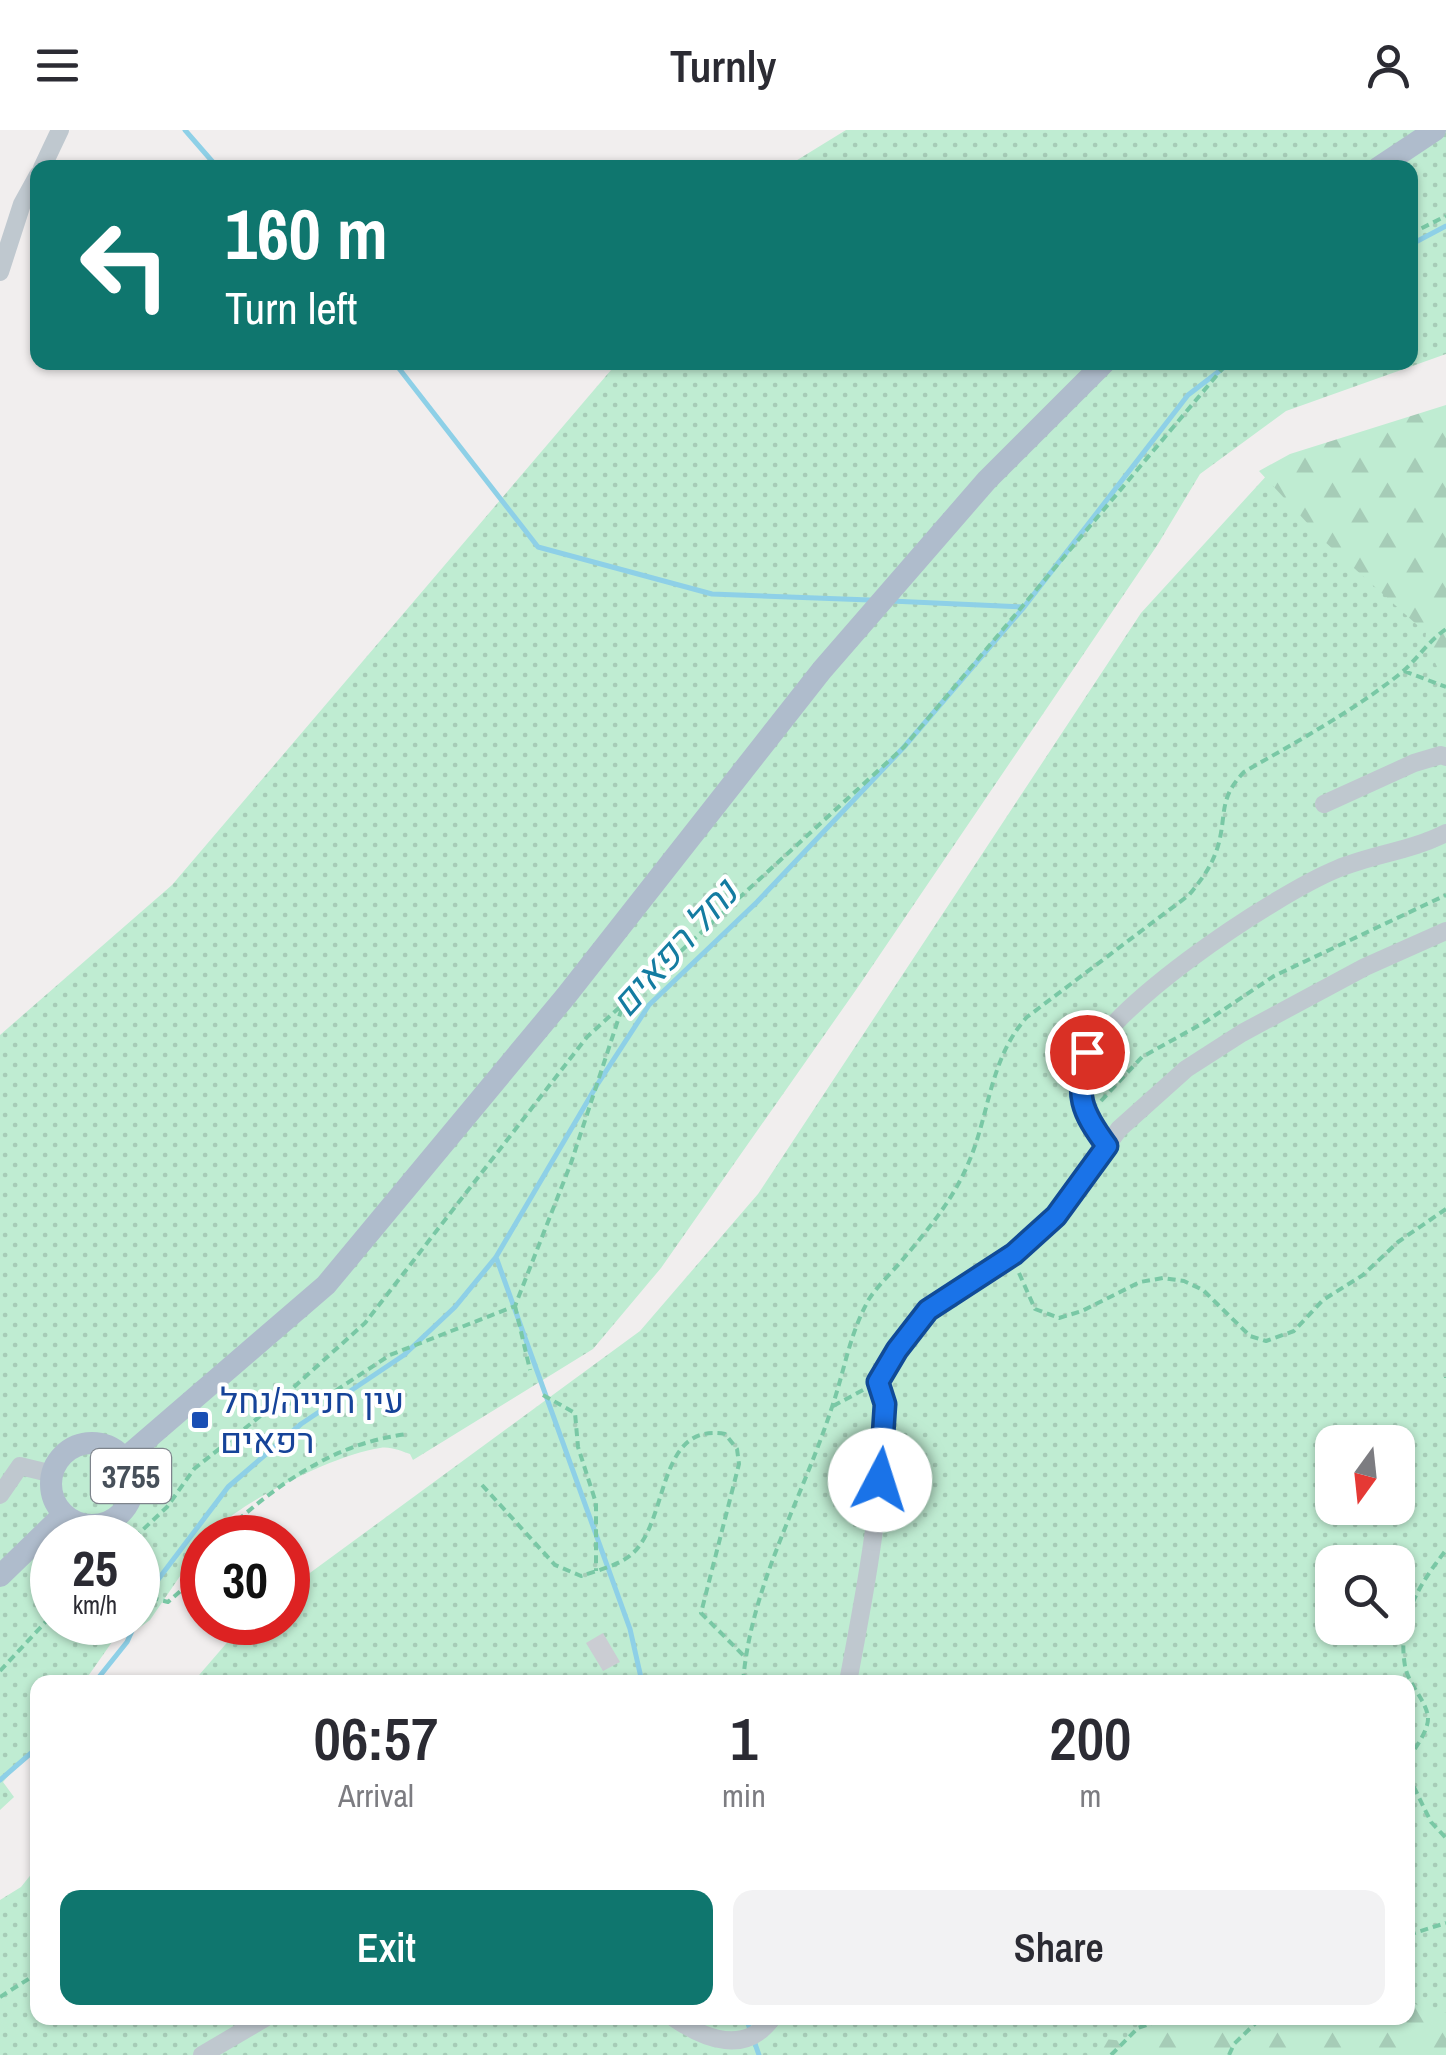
<!DOCTYPE html>
<meta charset="utf-8">
<style>
body{margin:0;font-family:"Archivo Narrow",Heebo,sans-serif;background:#f2f2f3;color:#2b2b33;height:100vh;display:flex;flex-direction:column;font-size:38px;white-space:nowrap}
*{box-sizing:border-box;margin:0}
p{font-size:32px;color:#7c7c81}
.icon{flex:none;width:55px;height:55px;fill:none;stroke:currentColor;stroke-width:2;stroke-linecap:round;stroke-linejoin:round}
.map{position:relative;flex:1;overflow:hidden}
.side{position:absolute;left:30px;top:1545px;width:1385px;height:350px;display:flex;flex-direction:column;background:#fff;border-radius:20px;box-shadow:0 2px 8px #0004}
.side>*{flex:none}
.guide{position:absolute;left:30px;top:30px;width:1388px;height:210px;border-radius:20px;box-shadow:0 2px 8px #0004;background:#0f766e;color:#fff;overflow:hidden}
.needle{width:65px;rotate:195deg}
.tools{position:absolute;left:1315px;top:1295px;display:grid;gap:20px}
.tools a{display:grid;place-items:center;width:100px;height:100px;border-radius:20px;background:#fff;box-shadow:0 2px 8px #0004;font-size:50px}
.speed{position:absolute;left:30px;top:1385px;display:flex;gap:20px;font-size:50px;font-weight:700;text-align:center}
.speed>*{display:grid;place-content:center;width:130px;height:130px;border-radius:50%;background:#fff;box-shadow:0 2px 8px #0004;line-height:1}
.speed small{font-size:25px;font-weight:400}
.speed .limit{border:15px solid #d22;background:#fff;color:#111}
.pin{position:absolute;display:grid;place-items:center;width:85px;height:85px;color:#fff;margin:-42px;border:5px solid #fff;border-radius:50%;box-shadow:0 2px 10px #0007}
.me{position:absolute;width:110px;margin:-55px;rotate:5deg;stroke-linejoin:round;filter:drop-shadow(0 0 8px #0008)}
.turn{display:flex;align-items:center;gap:35px;height:210px;padding:0 30px;font-size:45px}
.turn .icon{width:130px;height:130px;stroke-width:2.5}
.turn b{display:block;font-size:70px;line-height:85px}
.eta{display:flex;justify-content:space-evenly;align-items:center;height:170px;text-align:center}
.eta b{font-size:60px;font-weight:600;line-height:70px}
.primary-button{display:flex;gap:20px;margin-top:auto;padding:20px 30px}
.primary-button a{flex:1;height:115px;border-radius:20px;background:#0f766e;color:#fff;font-size:40px;font-weight:600;line-height:115px;text-align:center}
.primary-button a+a{background:#f2f2f3;color:#2b2b33}
header{display:flex;justify-content:space-between;align-items:center;height:130px;padding:0 30px;background:#fff;font-size:45px;font-weight:600}
.map>svg:first-child{display:block}
.grass{fill:url(#grass-dots);fill-rule:evenodd}
.forest{fill:url(#forest-firs)}
.lines{fill:none;stroke-linecap:round;stroke-linejoin:round}
.stream{stroke:#8ed0e7;stroke-width:5}
.building{fill:#cbcdd3}
.path{stroke:#79c8a5;stroke-width:4;stroke-dasharray:8 5;stroke-linecap:butt}
.minor{stroke:#bfc8cf;stroke-width:18}
.major{stroke:#afbccc;stroke-width:22}
.route-casing{stroke:#114b97;stroke-width:25}
.route{stroke:#1a73e8;stroke-width:18}
.transit-dot{fill:#1a4fb4;stroke:#fff;stroke-width:4}
.labels{text-anchor:middle;dominant-baseline:central;stroke-width:8;stroke-linejoin:round;paint-order:stroke}
.shield{fill:#fff;stroke:#7e848c;stroke-width:2.5}
.shield-label{font-size:32px;font-weight:bold;fill:#47505a}
.transit-label{font-size:35px;fill:#164399;stroke:#fff;text-anchor:start}
.water-label{font-size:38px;font-style:italic;fill:#147ca1;stroke:#fff}
</style>
<header><svg class="icon" aria-label="menu" viewBox="0 0 24 24"><path d="M4 6h16M4 12h16M4 18h16"/></svg>Turnly<svg class="icon" aria-label="person" viewBox="0 0 24 24"><circle cx="12" cy="8" r="4"/><path d="M4 21q1-7 8-7t8 7"/></svg></header>
<div class="map">
<svg width="1446" height="1925" viewBox="0 0 1446 1925">
<defs>
<pattern id="grass-dots" width="8" height="8" patternUnits="userSpaceOnUse" patternTransform="scale(2.5)"><rect width="8" height="8" fill="#bfecd2"/><path d="M2 2h.1M6 6h.1" fill="none" stroke="#a6ccb7" stroke-width="1.8" stroke-linecap="round"/></pattern>
<pattern id="forest-firs" width="22" height="20" patternUnits="userSpaceOnUse" patternTransform="scale(2.5)"><rect width="22" height="20" fill="#bfecd2"/><path d="M5 1l3.5 6h-7zM16 11l3.5 6h-7z" fill="#a6ccb7"/></pattern>
</defs>
<rect width="100%" height="100%" fill="#f1eeee"/>
<path class="grass" d="M 846,0 L 1446,0 L 1446,224 L 1286,281 L 1200,344 L 1158,414 L 858,857 L 661,1138 L 593,1219 L 413,1330 L 410,1324 C 401,1321 390,1316 380,1318 C 335,1324 236,1374 207,1407 L 202,1408 L 202,1414 L 150,1490 L 135,1501 L 119,1502 L 84,1552 L 38,1552 L 37,1614 L 3,1652 L 14,1667 L 0,1680 L 0,905 L 172,755 L 617,233 L 1410,232 L 1410,38 L 791,37 L 794,32 ZM 52,1408 L 138,1408 L 138,1492 L 52,1492 Z
M 1269,343 L 1446,438 L 1446,1925 L 0,1925 L 0,1770 L 21,1757 L 37,1737 L 38,1888 L 1408,1888 L 1408,1552 L 193,1552 L 244,1493 L 288,1492 L 288,1459 L 640,1201 L 758,1064 L 1141,483 ZM 1332,1312 L 1398,1312 L 1398,1378 L 1332,1378 ZM 1332,1432 L 1398,1432 L 1398,1498 L 1332,1498 Z"/>
<path class="forest" d="M 1446,275 L 1446,556 L 1425,511 L 1426,503 L 1324,411 L 1259,341 L 1290,324 Z
M 1408,1869 L 1423,1879 L 1446,1883 L 1446,1925 L 1095,1925 L 1105,1909 L 1124,1911 L 1132,1901 L 1167,1888 L 1408,1888 Z"/>
<g class="lines">
<path class="stream" d="M 185,0 L 218,38
M 1410,115 L 1446,96
M 394,232 L 538,417 L 712,464 L 870,470
M 891,471 L 1024,477
M 496,1127 L 630,1499 L 642,1552
M 138,1490 L 157,1451 L 228,1357 L 301,1294 L 404,1225 L 455,1177 L 496,1127 L 597,955 L 649,875 L 757,772 L 904,617 L 1024,477 L 1188,265 L 1231,232
M 95,1552 L 127,1512 L 136,1492
M 0,1650 L 38,1617
M 746,1888 L 759,1925"/>
</g>
<path class="building" d="M 603,1503 L 620,1532 L 603,1541 L 586,1513 Z"/>
<g class="lines">
<path class="path" d="M 1410,104 L 1446,86
M 1404,541 L 1446,557
M 1101,971 L 1142,927 L 1205,892 L 1274,846 L 1446,765
M 1019,1143 L 1035,1179 L 1059,1188 L 1082,1181 L 1140,1152 L 1163,1148 L 1184,1151 L 1203,1160 L 1250,1206 L 1266,1211 L 1294,1201 L 1323,1170 L 1363,1145 L 1398,1112 L 1446,1079
M 515,1176 L 530,1240
M 1446,1247 L 1446,1248
M 543,1265 L 575,1283 L 578,1317 L 596,1373 L 596,1441
M 274,1275 L 320,1271 L 390,1225 L 515,1176 L 571,1033 L 622,878
M 833,1276 L 865,1259
M 482,1355 L 555,1435 L 581,1446 C 596,1441 620,1435 632,1424 C 670,1390 656,1292 725,1304 L 737,1319 L 739,1334 L 701,1483 L 745,1527
M 113,1408 L 117,1386
M 134,1408 L 167,1377 L 194,1339 L 274,1275 L 365,1193 L 587,907 L 904,617 L 1228,232
M 218,1408 C 273,1357 332,1313 408,1304
M 138,1464 L 168,1472 L 186,1456 L 190,1443 L 202,1427
M 0,1541 L 52,1485
M 743,1552 C 751,1454 802,1370 832,1277 C 845,1239 849,1205 869,1169 C 877,1157 889,1145 899,1134 C 925,1103 952,1072 968,1034 C 990,984 989,929 1027,887 L 1189,765 C 1202,749 1212,736 1218,716 C 1227,684 1218,669 1244,642 C 1296,612 1348,584 1396,547 C 1415,533 1426,513 1446,499
M 1408,1630 C 1414,1619 1429,1601 1428,1587 C 1426,1570 1408,1554 1405,1536 C 1397,1489 1419,1455 1446,1420
M 1408,1645 L 1431,1692 L 1446,1708
M 1408,1805 L 1446,1793
M 0,1867 L 38,1843
M 1111,1925 L 1138,1898 L 1166,1888
M 1229,1925 L 1234,1914 L 1261,1888"/>
<path class="minor" d="M 42,38 L 60,0
M 0,142 L 22,74 L 38,45
M 1324,674 L 1414,633 L 1441,625 L 1446,627
M 1107,1016 C 1093,996 1075,973 1080,947 C 1092,884 1276,764 1337,739 C 1373,724 1411,721 1446,703
M 0,1365 L 20,1336 L 53,1344
M 848,1552 C 860,1488 872,1425 879,1360 C 883,1323 889,1288 878,1252 L 897,1220 L 927,1180 L 1014,1124 L 1056,1086 L 1119,999 L 1186,939 L 1242,903 L 1365,837 L 1446,801
M 674,1888 C 706,1910 746,1925 772,1888
M 202,1925 L 265,1888"/>
<path class="major" d="M 1378,38 L 1435,0
M51 1354a41 41 0 1 1 82 0a41 41 0 1 1-82 0Z
M 124,1329 L 326,1155 L 566,866 L 822,540 L 987,350 L 1105,232
M 0,1446 L 64,1384"/>
</g>
<g class="lines">
<defs>
<path id="route" d="M 880,1350 L 885,1274 L 878,1252 L 897,1220 L 928,1180 L 1014,1124 L 1056,1086 L 1107,1016 C 1081,981 1075,965 1087,922"/>
</defs>
<use href="#route" class="route-casing"/>
<use href="#route" class="route"/>
</g>
<rect class="transit-dot" x="190" y="1280" width="20" height="20" rx="5"/>
<g class="labels">
<rect class="shield" x="91" y="1319" width="80" height="54" rx="8"/>
<g class="shield-label">
<text x="131" y="1346">3755</text>
</g>
<g class="transit-label">
<text x="220" y="1270">עין חנייה/נחל<tspan x="220" dy="40">רפאים</tspan></text>
</g>
<g class="water-label">
<text transform="translate(674 818) rotate(-48)">נחל רפאים</text>
</g>
</g>
</svg>
<div class="tools">
<a><svg class="needle" viewBox="-14 -14 28 28"><path d="M0-13l5 13h-10z" fill="#e53935"/><path d="M0 13l5-13h-10z" fill="#7c7c81"/></svg></a>
<a><svg class="icon" aria-label="search" viewBox="0 0 24 24"><circle cx="10" cy="10" r="6"/><path d="M15 15l6 6"/></svg></a>
</div>
<div class="speed"><div>25<small>km/h</small></div><div class="limit">30</div></div>
<div class="pin" style="left:1087px;top:922px;background:#d93025"><svg class="icon" aria-label="arrive" viewBox="0 0 24 24"><path d="M6 21V4h12l-3 4 3 4H6"/></svg></div>
<svg class="me" style="left:880px;top:1350px" viewBox="-20 -20 40 40"><circle r="19" fill="#fff"/><path d="M0-13L10 11 0 6-10 11z" fill="#1a73e8"/></svg>
<div class="guide">
<div class="turn"><svg class="icon" aria-label="left" viewBox="0 0 24 24"><path d="M17 20v-9H6M10 6l-5 5 5 5"/></svg><div><b>160 m</b>Turn left</div></div>
</div>
<section class="side">
<div class="eta">
<div><b>06:57</b><p>Arrival</p></div>
<div><b>1</b><p>min</p></div>
<div><b>200</b><p>m</p></div>
</div>
<div class="primary-button"><a>Exit</a><a>Share</a></div>
</section>
</div>
